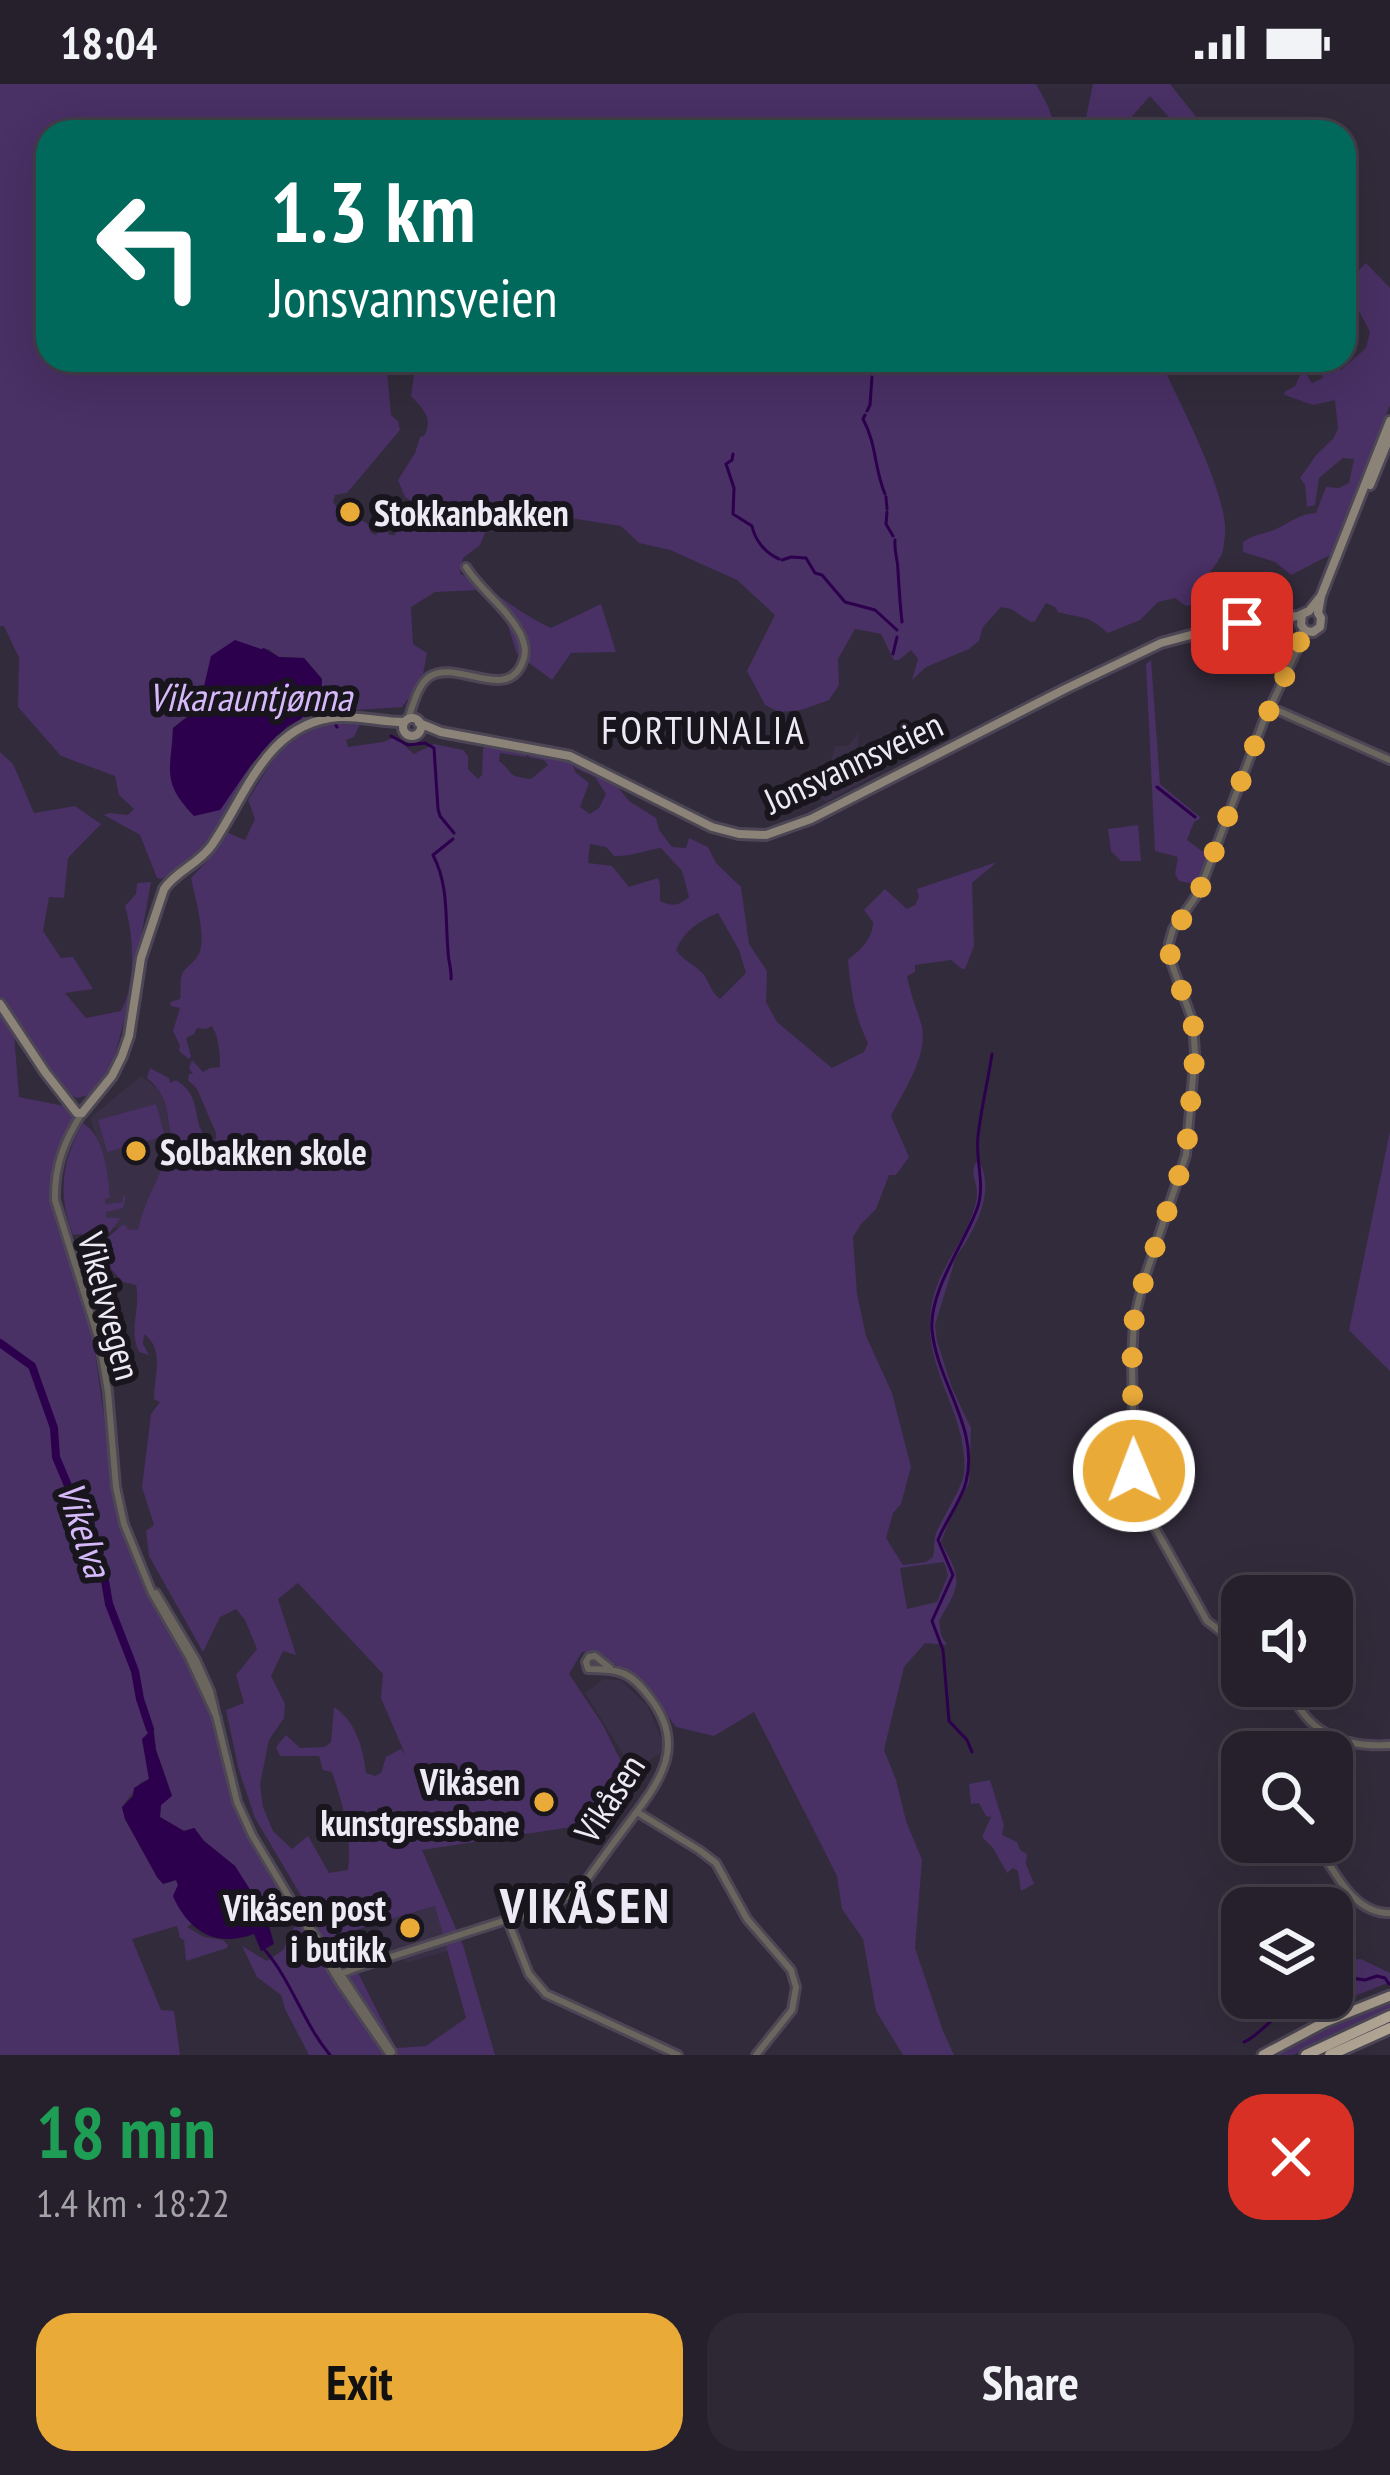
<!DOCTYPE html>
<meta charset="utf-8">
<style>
body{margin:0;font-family:"PT Sans Narrow",sans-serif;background:#2e2834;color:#f1f3f6;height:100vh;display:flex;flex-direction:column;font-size:45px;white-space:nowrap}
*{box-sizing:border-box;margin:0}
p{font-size:39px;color:#a4a3a9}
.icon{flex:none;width:66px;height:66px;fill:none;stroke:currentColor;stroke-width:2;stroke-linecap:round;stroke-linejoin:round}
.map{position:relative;height:1971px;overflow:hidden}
.drawer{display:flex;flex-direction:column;background:#26202c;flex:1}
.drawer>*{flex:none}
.hud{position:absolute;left:36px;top:36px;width:1320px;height:252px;border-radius:36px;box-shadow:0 12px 48px #0002,0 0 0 3px #423e48;background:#00695c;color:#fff;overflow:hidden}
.buttons{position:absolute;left:1221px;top:1491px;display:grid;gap:24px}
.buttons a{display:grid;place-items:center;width:132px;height:132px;border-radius:24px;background:#26202c;box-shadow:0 12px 48px #0002,0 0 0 3px #423e48;font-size:60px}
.pin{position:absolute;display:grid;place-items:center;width:102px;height:102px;color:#fff;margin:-51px;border-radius:24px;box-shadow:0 6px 18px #0006}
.me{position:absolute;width:132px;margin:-66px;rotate:359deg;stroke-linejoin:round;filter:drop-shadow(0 0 9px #0008)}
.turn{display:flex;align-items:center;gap:42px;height:252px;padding:0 36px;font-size:54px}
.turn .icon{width:156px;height:156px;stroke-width:2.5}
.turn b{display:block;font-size:84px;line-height:102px}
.round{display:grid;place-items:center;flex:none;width:126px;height:126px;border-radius:36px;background:#2e2834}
.summary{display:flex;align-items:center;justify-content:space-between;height:204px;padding:0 36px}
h1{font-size:72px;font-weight:800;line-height:90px;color:#1e9e55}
.action{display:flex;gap:24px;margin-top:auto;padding:24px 36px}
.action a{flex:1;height:138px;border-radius:36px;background:#eaaa38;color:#111;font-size:48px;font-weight:800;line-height:138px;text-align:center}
.action a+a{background:#2e2834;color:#f1f3f6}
.status{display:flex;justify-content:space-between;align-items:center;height:84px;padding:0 60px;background:#26202c;direction:ltr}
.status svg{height:33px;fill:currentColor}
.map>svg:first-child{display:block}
.built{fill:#392f46}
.green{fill:#493065;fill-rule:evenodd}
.water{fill:#2d004d}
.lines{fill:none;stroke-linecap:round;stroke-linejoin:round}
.stream{stroke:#2d004d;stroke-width:3}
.river{stroke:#2d004d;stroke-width:8}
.tertiary-casing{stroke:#4c4655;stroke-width:12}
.secondary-casing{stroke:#4c4655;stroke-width:14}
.primary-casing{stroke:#4c4655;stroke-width:15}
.trunk-casing{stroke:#4c4655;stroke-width:16}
.tertiary{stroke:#6a655d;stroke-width:6}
.secondary{stroke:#8b8377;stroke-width:8}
.primary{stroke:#a59a8a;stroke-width:9}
.trunk{stroke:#b0a493;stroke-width:10}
.route{stroke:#eaaa38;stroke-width:21;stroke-dasharray:0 37.8}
.poi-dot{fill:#eaaa38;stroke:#18151c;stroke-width:4.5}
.labels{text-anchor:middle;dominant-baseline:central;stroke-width:12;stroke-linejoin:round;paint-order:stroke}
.poi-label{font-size:36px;font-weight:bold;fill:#eeeaf5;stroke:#18151c;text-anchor:start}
.street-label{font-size:36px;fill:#eeeaf5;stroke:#18151c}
.water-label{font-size:39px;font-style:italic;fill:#d5b9fa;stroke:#18151c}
.neighbourhood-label{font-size:39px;letter-spacing:3px;fill:#eeeaf5;stroke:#18151c}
.district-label{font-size:48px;font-weight:bold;letter-spacing:3px;fill:#eeeaf5;stroke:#18151c}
</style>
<div class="status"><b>18:04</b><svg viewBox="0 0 49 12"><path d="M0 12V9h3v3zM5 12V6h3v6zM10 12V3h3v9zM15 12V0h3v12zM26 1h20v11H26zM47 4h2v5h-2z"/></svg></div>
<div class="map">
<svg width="1390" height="1971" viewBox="0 0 1390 1971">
<rect width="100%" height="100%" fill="#322b3b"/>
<path class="built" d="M 859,648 L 858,664 L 885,686 L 826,718 L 820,713 L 835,662 L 848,662 Z
M 141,992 L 163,1009 L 173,1062 L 138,1149 L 103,1141 L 103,1073 L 90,1034 Z
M 603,1595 L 620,1596 L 647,1621 L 663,1658 L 661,1669 L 633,1686 L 585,1609 Z
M 436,1822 L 448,1867 L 409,1878 L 384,1870 L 377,1840 Z"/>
<path class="green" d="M 0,0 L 1036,0 L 1048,22 L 1054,40 L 1058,41 L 1059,48 L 48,48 L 48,276 L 386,276 L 391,331 L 398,337 L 400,346 L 347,409 L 335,411 L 333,418 L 336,422 L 337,438 L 345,440 L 361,436 L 371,442 L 370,448 L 376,451 L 380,446 L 386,446 L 390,451 L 395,451 L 396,446 L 401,443 L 403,434 L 414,434 L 418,421 L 405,413 L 398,396 L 415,369 L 420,353 L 424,352 C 434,334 423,325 411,312 L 415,283 L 413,276 L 1160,276 C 1178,316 1229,411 1225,451 C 1224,457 1224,464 1222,470 C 1213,489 1198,494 1199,519 L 1186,522 L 1175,514 L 1158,518 L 1140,536 L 1108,549 C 1086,530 1084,535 1058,528 L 1055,523 L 1046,519 L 1035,537 L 1031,538 L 1011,525 L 1001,523 L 983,543 L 979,557 L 969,565 L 926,583 L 912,596 L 918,575 L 911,566 L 899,576 L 894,576 L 881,550 L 855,545 L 838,575 L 839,601 L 829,616 L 801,626 L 779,628 L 765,621 L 747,587 L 775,531 L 737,496 L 670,466 L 639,459 L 621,442 L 551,431 L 485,449 L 480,461 L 463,474 L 460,490 C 493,504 517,529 551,544 L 601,520 L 616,568 L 571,569 L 552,596 L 517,570 L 506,536 L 479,506 L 435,508 L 411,523 L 413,560 L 427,569 L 422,596 L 402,623 L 357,626 L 328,625 L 313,630 L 285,649 L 253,684 L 202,766 L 189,778 L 161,795 L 157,794 L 140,751 L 104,731 L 109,729 L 128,731 L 134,725 L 119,711 L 115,692 L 61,672 L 18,623 L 19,574 L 4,542 L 0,542 ZM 268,565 L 279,573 L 304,574 L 322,595 C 319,626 276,652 255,677 C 242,692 232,710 220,726 L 172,663 L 173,644 Z
M 1093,0 L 1170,0 L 1208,48 L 1182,48 L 1150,12 L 1127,38 L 1132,48 L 1083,48 Z
M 1366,179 L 1390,204 L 1390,321 L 1330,471 L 1291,491 L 1275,478 L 1243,468 L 1243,458 C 1254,450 1262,451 1274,446 C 1290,439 1298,430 1316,429 L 1326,403 L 1339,404 L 1349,399 L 1354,375 L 1343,374 L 1319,394 L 1315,421 L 1307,423 L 1305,401 L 1300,394 L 1317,370 L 1333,355 L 1338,345 L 1335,316 L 1313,321 L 1285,311 L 1284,308 L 1295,302 L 1303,285 L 1312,299 L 1323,294 L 1315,276 L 1332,276 L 1341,286 L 1366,264 L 1370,248 L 1358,225 L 1344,210 L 1344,190 L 1350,195 Z
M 1151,576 L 1160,700 L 1201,734 L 1194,738 L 1187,756 L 1210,773 L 1199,801 L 1179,797 L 1175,790 L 1178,773 L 1155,767 L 1146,580 Z
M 330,639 L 360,640 L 354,653 L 346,656 L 348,663 L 383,658 L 395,653 L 414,670 L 434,660 L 463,666 L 468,672 L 468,685 L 478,695 L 482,691 L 483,664 L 490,661 L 527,669 L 526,673 L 500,669 L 499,677 C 515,689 505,692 531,695 L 548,681 L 544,676 L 528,673 L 532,667 L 572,677 L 575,688 L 589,699 L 580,723 L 590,730 L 599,724 L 606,710 L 595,693 L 575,684 L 576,680 L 612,696 L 629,717 L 656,734 L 659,746 L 672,763 L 686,764 L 689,754 L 708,763 L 716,779 L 741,803 L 749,860 L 767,887 L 766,918 L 777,938 L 832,984 L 864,968 L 868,959 C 854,931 851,907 848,876 C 860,866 873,855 873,838 L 864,826 L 885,805 L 907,825 L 915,821 L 919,813 L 917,805 L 997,778 L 972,799 L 974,862 L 965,885 L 962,885 L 951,876 L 915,881 L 915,888 L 907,892 C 910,909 916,923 921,939 C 930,969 904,1006 891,1032 L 909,1073 L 896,1091 L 889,1091 L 876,1125 L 861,1140 L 853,1153 L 857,1210 L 866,1252 L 892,1309 L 911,1383 L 901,1420 L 893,1429 L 886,1454 L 903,1481 L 926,1478 L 933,1473 C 935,1464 933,1455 937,1447 C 944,1431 962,1404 964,1389 C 969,1327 919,1284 932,1219 C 938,1187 958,1166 970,1136 C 973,1128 977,1118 977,1109 C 977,1095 968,1088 978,1076 C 994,1101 981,1133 966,1158 C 960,1168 955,1171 953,1183 L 935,1241 L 937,1257 L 952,1304 L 971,1344 L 969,1399 L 953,1427 L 941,1458 C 963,1498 961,1498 939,1537 L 941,1551 L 947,1561 L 925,1559 L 904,1583 L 884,1666 L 896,1696 L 906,1737 L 922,1776 L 915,1864 L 943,1947 L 954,1971 L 903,1971 L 876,1927 L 863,1855 L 842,1825 L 837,1792 L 754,1628 L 714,1652 L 676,1643 L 640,1595 L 593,1567 L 582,1568 L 569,1590 L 603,1641 L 626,1688 L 591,1740 L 422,1766 L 463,1861 L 495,1971 L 309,1971 L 285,1925 L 281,1911 L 257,1893 L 242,1862 L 267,1877 L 283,1866 L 306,1820 L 255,1734 L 238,1683 L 226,1626 L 244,1619 L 236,1591 L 257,1565 L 245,1536 L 236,1525 L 220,1533 L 203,1568 L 149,1472 L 146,1447 L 154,1441 L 142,1403 L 151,1330 L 160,1318 L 154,1315 C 154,1293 165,1265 144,1250 L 143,1260 L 149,1271 L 139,1268 C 128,1246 141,1225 136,1201 L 123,1198 L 98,1171 L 98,1162 L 122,1141 L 127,1142 L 127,1145 L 138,1146 C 143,1121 158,1094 170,1068 L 167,1059 L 172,1054 C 165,1027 170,1013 147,994 L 150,984 L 169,994 L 170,999 L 176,996 C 196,1009 194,1020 199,1041 C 201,1047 205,1053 207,1060 L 216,1055 L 216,1049 L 197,1005 L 188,996 L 189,990 L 193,990 L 189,984 L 192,976 L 203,988 L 210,984 L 220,983 C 220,970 219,953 212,942 L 206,945 L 197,944 L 194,950 L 186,954 L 191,972 L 189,975 L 179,967 L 180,962 L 173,947 L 180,924 L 171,922 L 170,918 L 180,915 C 182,906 178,894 184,887 C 192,877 198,877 201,863 C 204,843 195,815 191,794 L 209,775 L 226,748 L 245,756 L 255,735 L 248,716 C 273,676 281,653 330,639 ZM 590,760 L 606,763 L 614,772 C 632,773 644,766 661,764 L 682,787 L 689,813 C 678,822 673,823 660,817 L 660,800 L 658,794 L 629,803 L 612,782 L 588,779 ZM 718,829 L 739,866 L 746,889 L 720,915 C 711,908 710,900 704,891 C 696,881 683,877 676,866 C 684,847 699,837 718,829 ZM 944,1478 L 948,1491 L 937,1518 L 907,1525 L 900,1484 ZM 298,1499 L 383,1590 L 381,1614 L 405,1670 L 401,1665 L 386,1673 L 381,1689 L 375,1692 L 366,1689 C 363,1664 356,1637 334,1623 L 331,1658 L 325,1663 L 300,1664 L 286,1651 L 276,1663 L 280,1672 L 319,1672 L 323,1686 L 332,1688 C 343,1721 352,1751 348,1786 L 329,1789 L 308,1752 L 292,1765 L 273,1747 L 263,1723 L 260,1700 L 269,1656 L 284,1634 L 285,1620 L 271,1592 L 283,1567 L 296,1571 L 278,1515 ZM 435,1822 L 466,1934 L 426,1962 L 396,1964 L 339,1851 Z
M 0,668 L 13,680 L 34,729 L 75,722 L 101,740 L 68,774 L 64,814 L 49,813 L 43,847 L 61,874 L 73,873 L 93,905 L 65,909 L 86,934 L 121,927 C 136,900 134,851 125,822 L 136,810 L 137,799 L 151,798 L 130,915 L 109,993 L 89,1011 L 77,1014 L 69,1010 L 52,990 L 0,913 Z
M 1138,741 L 1141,777 L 1121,777 L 1111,767 L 1108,745 Z
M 0,930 L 14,950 L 19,1013 L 69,1023 L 74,1036 L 56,1067 L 50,1106 L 56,1140 L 92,1245 L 118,1437 L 139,1492 L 197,1596 L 211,1631 L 230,1702 C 228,1732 272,1792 289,1819 L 277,1823 L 278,1832 L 272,1835 L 272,1828 L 256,1815 L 235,1782 L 204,1757 L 195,1744 L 184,1747 L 160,1733 L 161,1721 L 172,1711 L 156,1666 L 154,1645 L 142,1655 L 149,1695 L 140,1699 L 122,1723 L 125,1735 L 157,1793 L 163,1800 L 176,1796 L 178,1801 L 173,1812 L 179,1824 L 192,1840 L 187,1843 L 204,1853 L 223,1856 L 228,1861 L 227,1864 L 186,1877 L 184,1856 L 180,1854 L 177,1842 L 132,1855 L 161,1926 L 174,1927 L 180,1971 L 0,1971 Z
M 156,1020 L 165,1052 L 107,1068 L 98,1036 Z
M 83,1039 C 105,1053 108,1090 110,1114 L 105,1115 L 105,1120 L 123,1118 L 123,1113 L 126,1112 L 123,1124 L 106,1128 L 106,1134 L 121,1134 L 110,1148 L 87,1163 L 82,1150 L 73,1151 C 57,1110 62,1076 83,1039 Z
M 1390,1047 L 1390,1287 L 1349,1246 Z
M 990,1696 L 1004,1741 L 1002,1751 L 1017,1758 L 1020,1766 L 1027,1770 L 1026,1780 L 1034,1800 L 1021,1807 L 1018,1787 L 1013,1784 L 1007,1789 L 993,1764 L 982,1753 L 991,1733 L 986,1732 L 979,1719 L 971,1720 L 969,1700 Z
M 1361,1875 L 1390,1889 L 1390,1898 L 1297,1935 L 1276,1921 L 1283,1914 L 1332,1914 L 1335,1884 L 1332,1876 Z
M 1390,1915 L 1390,1925 L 1293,1971 L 1268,1971 L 1310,1949 Z"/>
<path class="water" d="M 235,556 L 261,565 L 264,564 L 279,573 L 304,574 L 322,595 L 321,614 L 312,619 L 301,635 L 288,642 L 275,654 L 251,681 L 220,726 L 194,732 C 161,697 171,688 173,644 L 199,624 L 211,572 Z
M 153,1644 L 156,1666 L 172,1712 L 161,1721 L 160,1733 L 184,1747 L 194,1744 L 204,1757 L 235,1782 L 256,1815 L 272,1828 L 272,1835 L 268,1838 L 274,1860 L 261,1867 L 254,1850 C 216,1864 189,1848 173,1812 L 178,1801 L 176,1796 L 163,1800 L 157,1793 L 125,1735 L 122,1723 L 133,1712 L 134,1704 L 149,1695 L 142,1655 Z"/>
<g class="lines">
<path class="stream" d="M 868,281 L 870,288
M 278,282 L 288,283
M 867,327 L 870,321 L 872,293
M 865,331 L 863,335 C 877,361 874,384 885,410
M 733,370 L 732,376 L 726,380 L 734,404 L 733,430 L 752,442 C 755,456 765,469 779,475
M 886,413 L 887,425
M 887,428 L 886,440 L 893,452
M 895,456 C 894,469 898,475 898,487 C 899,504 900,520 902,538
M 782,476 L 791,473 L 806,474 L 815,489 L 822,491 L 845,518 L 875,526 L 897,546
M 893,570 L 897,553
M 321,614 L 332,629
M 335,639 L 337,643
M 391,652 L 408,661 L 425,659 L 434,664 L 438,725 L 440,732 L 454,749
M 1157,703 L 1195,733
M 451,895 C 452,885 448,877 448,867 C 445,833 449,802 433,771 L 453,755
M 972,1668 L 967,1656 L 949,1637 L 943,1566 L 932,1537 L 953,1491 L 938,1456 C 945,1438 962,1415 966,1398 C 980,1344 937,1299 932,1246 C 929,1207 964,1160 977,1125 C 986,1101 975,1077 978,1052 C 981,1025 988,997 992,970
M 264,1865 C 292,1897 303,1939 330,1971
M 1332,1905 L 1345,1893 L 1365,1896 L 1377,1892 L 1385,1894 L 1389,1900
M 1244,1958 C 1255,1954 1269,1938 1280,1929 L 1282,1914"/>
<path class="river" d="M 0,1259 L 32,1282 L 54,1344 L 56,1373 L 103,1485 L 109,1520 L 135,1587 L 140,1615 L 150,1645"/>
<defs>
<path id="tertiary" d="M 1270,623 L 1390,676
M 408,635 C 413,622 417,602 429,593 C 456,574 508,620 523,577 C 527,567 524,558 520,549 C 506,523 481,507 466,483
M 82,1029 C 64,1057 54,1083 55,1116 L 100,1260 L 108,1308 L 116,1403 L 124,1440 L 152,1509 L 189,1573 L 217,1634
M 156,1509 L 196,1576 L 210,1607 L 237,1718 L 252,1751 L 339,1897 L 390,1971
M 1242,1558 L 1224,1550 L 1207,1537 L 1140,1417 L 1134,1387 L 1132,1277 L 1134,1237 L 1142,1202 L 1186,1071 L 1195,970 L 1193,938 L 1170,875 L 1169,859 L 1173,845 L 1199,808 L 1264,636 L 1298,564 L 1303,544
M 1289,1602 C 1305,1649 1344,1664 1390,1661
M 1326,1668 L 1332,1652
M 637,1728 L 699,1766 L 716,1779 L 747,1835 L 791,1886 L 796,1903 L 792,1926 L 756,1971
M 1315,1758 C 1334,1785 1352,1830 1390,1829
M 508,1837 L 529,1890 L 546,1910 L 678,1971
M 310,1843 L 392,1968
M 339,1897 L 341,1890 L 353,1885 L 550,1822 L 575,1808 L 588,1794 C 601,1776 614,1758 627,1741 C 658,1699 688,1664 651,1615 C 630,1586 620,1586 588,1585 L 586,1578 L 589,1573 L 595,1572 L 610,1584"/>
<path id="secondary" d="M 1370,401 L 1390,352
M 1302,531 L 1301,541 L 1306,547 L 1313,548 L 1320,543 L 1321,534 L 1318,529 L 1321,512 L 1390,337
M403 643a9 9 0 1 1 18 0a9 9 0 1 1-18 0Z
M 419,639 L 441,648 L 570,672 L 712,743 L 739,750 L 766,751 L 811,735 L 1065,605 L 1161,559 L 1228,541 L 1298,532 L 1309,527 L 1321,512
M 0,920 L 45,988 L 77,1029 L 82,1029
M 82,1029 L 112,992 L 122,972 L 129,952 L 141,874 L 164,805 C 177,786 199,780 212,761 C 247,710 267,638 339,633 C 361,632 382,638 404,638"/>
<path id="primary" d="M 1263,1971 L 1325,1938 L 1390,1912"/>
<path id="trunk" d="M 1306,1971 L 1390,1932
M 1330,1971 L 1390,1944"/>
</defs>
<use href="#tertiary" class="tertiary-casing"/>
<use href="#secondary" class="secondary-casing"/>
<use href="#primary" class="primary-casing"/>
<use href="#trunk" class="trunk-casing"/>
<use href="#tertiary" class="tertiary"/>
<use href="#secondary" class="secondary"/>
<use href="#primary" class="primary"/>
<use href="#trunk" class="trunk"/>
</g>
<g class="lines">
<path class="route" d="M 1134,1387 L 1132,1277 L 1134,1237 L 1139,1212 L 1186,1070 L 1195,970 L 1193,938 L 1170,875 L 1171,853 L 1199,808 L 1262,642 L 1298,564 L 1303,544 L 1282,536 L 1242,539"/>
</g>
<g class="poi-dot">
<circle cx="350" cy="428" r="12"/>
<circle cx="136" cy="1067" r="12"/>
<circle cx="544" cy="1718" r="12"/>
<circle cx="410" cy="1844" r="12"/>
</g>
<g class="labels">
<g class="poi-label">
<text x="374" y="428">Stokkanbakken</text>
<text x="160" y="1067">Solbakken skole</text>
<text x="520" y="1697" text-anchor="end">Vikåsen<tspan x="520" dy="41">kunstgressbane</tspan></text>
<text x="386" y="1823" text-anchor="end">Vikåsen post<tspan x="386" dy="41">i butikk</tspan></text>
</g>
<g class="street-label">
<text transform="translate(853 678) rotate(-25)">Jonsvannsveien</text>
<text transform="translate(110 1222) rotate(75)">Vikelvvegen</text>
<text transform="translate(609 1714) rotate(-57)">Vikåsen</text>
</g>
<g class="water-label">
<text x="250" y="612">Vikarauntjønna</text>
<text transform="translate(85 1445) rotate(72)">Vikelva</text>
</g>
<g class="neighbourhood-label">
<text x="704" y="645">FORTUNALIA</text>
</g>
<g class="district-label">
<text x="586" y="1821">VIKÅSEN</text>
</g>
</g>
</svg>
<div class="buttons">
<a><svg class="icon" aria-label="sound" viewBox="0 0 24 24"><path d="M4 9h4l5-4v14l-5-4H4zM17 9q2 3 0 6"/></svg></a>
<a><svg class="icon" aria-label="search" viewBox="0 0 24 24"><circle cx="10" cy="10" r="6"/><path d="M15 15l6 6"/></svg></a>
<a><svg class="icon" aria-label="layers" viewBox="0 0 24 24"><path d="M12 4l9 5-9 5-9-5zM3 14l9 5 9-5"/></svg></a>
</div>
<div class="pin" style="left:1242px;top:539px;background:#d93025"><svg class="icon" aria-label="arrive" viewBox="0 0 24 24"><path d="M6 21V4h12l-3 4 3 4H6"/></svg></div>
<svg class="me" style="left:1134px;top:1387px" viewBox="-20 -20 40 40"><circle r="17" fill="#eaaa38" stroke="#fff" stroke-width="3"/><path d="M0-11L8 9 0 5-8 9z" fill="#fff"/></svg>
<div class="hud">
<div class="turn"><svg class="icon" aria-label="left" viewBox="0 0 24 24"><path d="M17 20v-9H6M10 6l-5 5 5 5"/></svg><div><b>1.3 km</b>Jonsvannsveien</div></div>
</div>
</div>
<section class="drawer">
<div class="summary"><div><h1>18 min</h1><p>1.4 km · 18:22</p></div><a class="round" style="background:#d93025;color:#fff"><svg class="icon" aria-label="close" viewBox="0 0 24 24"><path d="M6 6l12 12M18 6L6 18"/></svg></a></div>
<div class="action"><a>Exit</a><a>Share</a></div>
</section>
